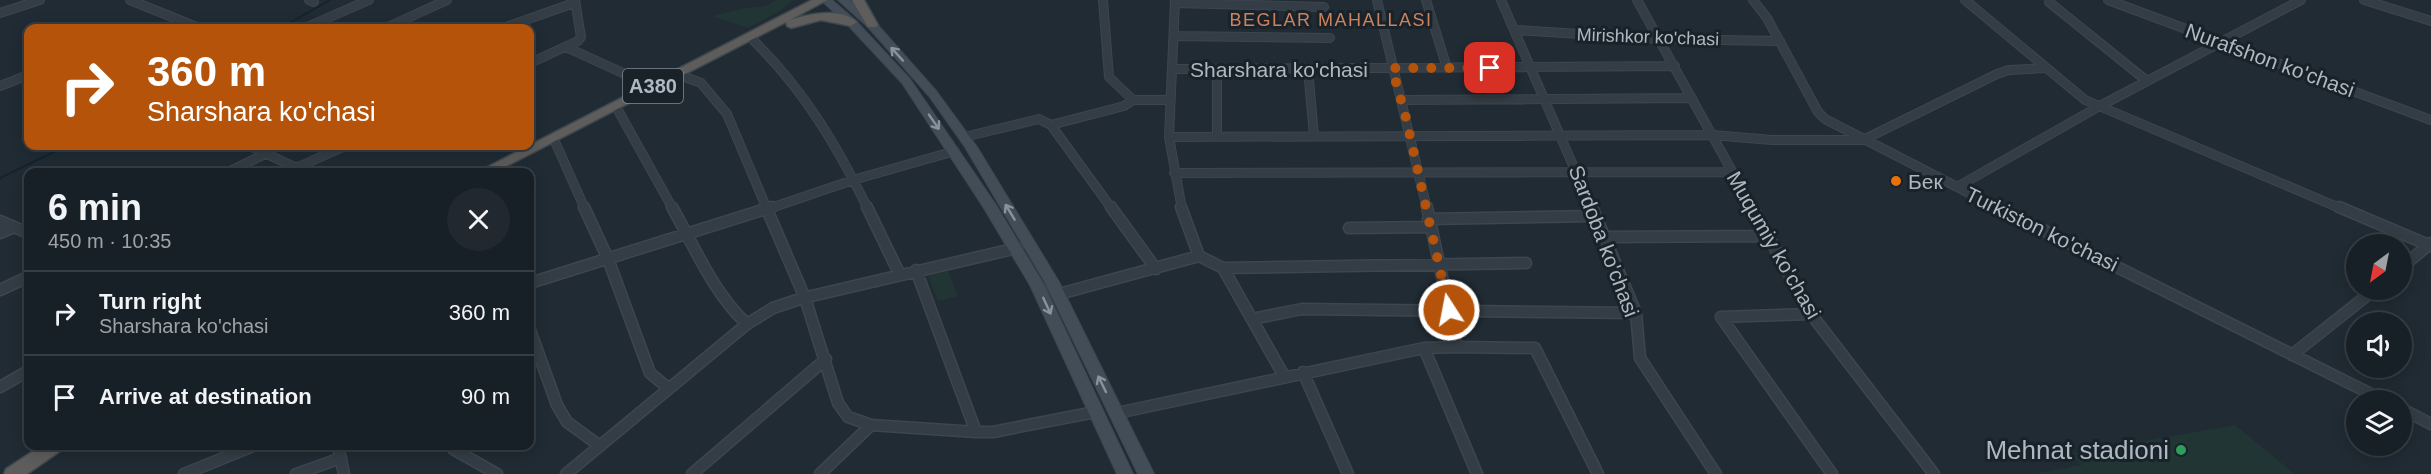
<!DOCTYPE html>
<meta charset="utf-8">
<style>
body{margin:0;font-family:Arial,sans-serif;background:#21282f;color:#f1f3f6;height:100vh;display:flex;flex-direction:column;font-size:22px;white-space:nowrap}
*{box-sizing:border-box;margin:0}
p{font-size:20px;color:#9fa3a7}
.icon{flex:none;width:33px;height:33px;fill:none;stroke:currentColor;stroke-width:2;stroke-linecap:round;stroke-linejoin:round}
.map{position:relative;flex:1;overflow:hidden}
.side{position:absolute;left:24px;top:168px;width:510px;height:282px;display:flex;flex-direction:column;background:#182027;border-radius:12px;box-shadow:0 3px 15px #0003,0 0 0 2px #363e44}
.side>*{flex:none}
.top-card{position:absolute;left:24px;top:24px;width:510px;height:126px;border-radius:12px;box-shadow:0 3px 15px #0003,0 0 0 2px #363e44;background:#b45309;color:#fff;overflow:hidden}
.needle{width:39px;rotate:212deg}
.controls{position:absolute;left:2346px;top:234px;display:grid;gap:12px}
.controls a{display:grid;place-items:center;width:66px;height:66px;border-radius:50%;background:#182027;box-shadow:0 3px 15px #0003,0 0 0 2px #363e44;font-size:30px}
.pin{position:absolute;display:grid;place-items:center;width:51px;height:51px;color:#fff;margin:-26px;border-radius:12px;box-shadow:0 3px 9px #0006}
.me{position:absolute;width:66px;margin:-33px;rotate:349deg;stroke-linejoin:round;filter:drop-shadow(0 0 4px #0008)}
.turn{display:flex;align-items:center;gap:21px;height:126px;padding:0 24px;font-size:27px}
.turn .icon{width:78px;height:78px;stroke-width:2.5}
.turn b{display:block;font-size:42px;line-height:51px}
.round{display:grid;place-items:center;flex:none;width:63px;height:63px;border-radius:32px;background:#21282f}
.overview{display:flex;align-items:center;justify-content:space-between;height:102px;padding:0 24px}
h1{font-size:36px;font-weight:700;line-height:45px}
ul{padding:0;list-style:none}
li{display:flex;align-items:center;gap:18px;height:84px;padding:0 24px;border-top:2px solid #363e44}
li div{flex:1}
li b{display:block;font-size:22px}
li em{font-style:normal}
.map>svg:first-child{display:block}
.green{fill:#223535}
.lines{fill:none;stroke-linecap:round;stroke-linejoin:round}
.stream{stroke:#152331;stroke-width:2}
.minor-far1-casing{stroke:#3d464f;stroke-width:10}
.minor-casing{stroke:#3d464f;stroke-width:13}
.secondary-casing{stroke:#3d464f;stroke-width:2}
.trunk-casing{stroke:#3e484f;stroke-width:3}
.minor-far1{stroke:#343d45;stroke-width:8}
.minor{stroke:#343d45;stroke-width:10}
.secondary{fill:#424d58;fill-rule:evenodd}
.trunk{fill:#5e5d5b;fill-rule:evenodd}
.oneway{stroke:#88939d}
.route{stroke:#b45309;stroke-width:10;stroke-dasharray:0 18}
.food-dot{fill:#e8710a;stroke:#192229;stroke-width:2}
.leisure-dot{fill:#2e9e5b;stroke:#192229;stroke-width:2}
.labels{text-anchor:middle;dominant-baseline:central;stroke-width:6;stroke-linejoin:round;paint-order:stroke}
.far-neighbourhood-label{font-size:18px;letter-spacing:1.5px;fill:#cb825f;stroke:#192229}
.far-street-label{font-size:18px;fill:#aeb8c2;stroke:#192229}
.shield{fill:#192229;stroke:#818b94;stroke-width:1.5}
.shield-label{font-size:20px;font-weight:bold;fill:#aeb8c2}
.street-label{font-size:21px;fill:#aeb8c2;stroke:#192229}
.poi-label{font-size:21px;fill:#aeb8c2;stroke:#192229;text-anchor:start}
.near-poi-label{font-size:26px;fill:#aeb8c2;stroke:#192229;text-anchor:end}
</style>
<div class="map">
<svg width="2431" height="474" viewBox="0 0 2431 474">
<rect width="100%" height="100%" fill="#202b34"/>
<path class="green" d="M 776,0 L 794,0 L 778,12 L 748,28 L 712,16 L 745,8 L 766,6 Z
M 948,271 L 958,296 L 938,301 L 928,276 Z
M 2235,425 L 2295,474 L 2033,474 L 2082,465 L 2071,454 Z"/>
<g class="lines">
<path class="stream" d="M 281,28 L 330,0
M 0,178 L 66,146"/>
<defs>
<path id="minor-far1" d="M 130,0 L 199,28
M 309,0 L 314,2
M 1103,0 L 1109,77 L 1133,100 L 1170,100
M 1175,0 L 1169,137 L 1182,209
M 1377,0 L 1427,209
M 1426,0 L 1447,68
M 1501,0 L 1592,209
M 1637,0 L 1753,209
M 1753,0 L 1767,18 L 1818,112 L 1825,119 L 2000,209
M 1965,0 L 2085,100 L 2342,209
M 2108,0 L 2431,120
M 2364,0 L 2431,21
M 2049,2 L 2147,81
M 1175,3 L 1324,7
M 0,13 L 40,0
M 305,28 L 369,0
M 386,28 L 447,0
M 503,28 L 574,3
M 1516,30 L 1660,39 L 1780,41
M 1174,36 L 1330,38
M 754,41 C 804,90 837,146 868,209
M 566,47 L 627,75 L 659,83
M 530,63 L 578,41 L 581,37 L 575,0
M 1172,69 L 1675,66
M 1217,69 L 1217,136
M 1308,69 L 1314,136
M 685,77 L 701,83 L 727,114 L 767,209
M 0,86 L 28,75
M 1402,100 L 1692,98
M 619,112 L 673,209
M 964,137 L 1039,119 L 1051,125
M 1169,137 L 1712,135 L 1772,140 L 1863,140 L 1997,74 L 2009,70 L 2046,68
M 556,144 L 585,209
M 250,146 L 305,172
M 296,168 L 345,146
M 228,172 L 265,154
M 1174,173 L 1732,172
M 1957,187 L 2098,107 L 2301,0
M 768,209 L 853,180 L 955,151
M 1112,209 L 1051,125 L 1124,106 L 1133,100"/>
<path id="minor" d="M 584,207 L 608,259 L 650,373 L 668,388
M 672,207 C 694,246 714,294 747,324
M 766,207 L 805,298 L 838,403 L 848,417 L 871,425 L 976,432 L 993,432 L 1095,412
M 867,207 L 900,275
M 1111,207 L 1156,269
M 1181,207 L 1199,256 L 1223,268 L 1284,376
M 1592,207 L 1636,313 L 1640,358 L 1716,474
M 1752,207 L 1811,314 L 1934,474
M 1997,207 L 2383,400
M 2339,207 L 2431,246
M 1428,219 L 1594,216
M 0,221 L 28,233
M 1349,228 L 1431,227
M 0,233 L 14,227
M 1603,237 L 1769,236
M 2402,267 L 2431,243
M 1223,268 L 1526,263
M 916,270 L 976,432
M 530,283 L 772,207
M 0,290 L 28,277
M 1059,294 L 1199,256
M 1811,314 L 1721,317 L 1832,474
M 1252,319 L 1302,309 L 1636,313
M 530,330 L 557,405 L 567,422 L 600,446
M 1457,347 L 1535,348 L 1598,474
M 1424,348 L 1477,474
M 2292,355 L 2374,290
M 1303,372 L 1348,474
M 0,387 L 28,371
M 2402,409 L 2431,424
M 1117,413 L 1424,348 L 1457,347 L 1427,207
M 338,446 L 344,474
M 452,446 L 453,449 L 497,474
M 184,474 L 253,446
M 296,474 L 341,458
M 566,474 L 747,324 L 773,308 L 803,298 L 1017,248
M 692,474 L 826,359
M 820,474 L 871,425"/>
<path id="secondary" d="M 821,0 L 832,0 L 855,20 L 910,79 L 996,205 L 1044,285 L 1133,474 L 1117,474 L 1030,285 L 982,205 L 902,83 L 847,24 Z
M 838,0 L 849,0 L 876,23 L 937,92 L 977,147 L 1059,282 L 1154,474 L 1138,474 L 1045,282 L 965,147 L 929,96 L 868,27 Z"/>
<path id="trunk" d="M 812,0 L 827,0 L 790,20 C 809,14 840,7 857,22 L 851,26 L 821,20 L 791,28 L 787,26 L 786,22 L 495,172 L 478,172 Z
M 852,0 L 864,0 L 878,25 L 876,27 L 868,27 Z
M 41,446 L 63,446 L 60,451 L 27,474 L 4,474 L 6,469 Z"/>
</defs>
<use href="#minor-far1" class="minor-far1-casing"/>
<use href="#minor" class="minor-casing"/>
<use href="#secondary" class="secondary-casing"/>
<use href="#trunk" class="trunk-casing"/>
<use href="#minor-far1" class="minor-far1"/>
<use href="#minor" class="minor"/>
<use href="#secondary" class="secondary"/>
<use href="#trunk" class="trunk"/>
</g>
<defs><path id="oneway-shaft" d="M-6 0H5M1.5-3L5.5 0L1.5 3" fill="none" stroke-width="1.6" stroke-linecap="round" stroke-linejoin="round" transform="scale(1.5)"/></defs>
<g class="oneway">
<use href="#oneway-shaft" transform="translate(897 54) rotate(-132)"/>
<use href="#oneway-shaft" transform="translate(934 122) rotate(55)"/>
<use href="#oneway-shaft" transform="translate(1010 212) rotate(-121)"/>
<use href="#oneway-shaft" transform="translate(1047 306) rotate(65)"/>
<use href="#oneway-shaft" transform="translate(1102 384) rotate(-116)"/>
</g>
<g class="lines">
<path class="route" d="M 1449,310 L 1406,118 L 1392,68 L 1490,68"/>
</g>
<circle class="food-dot" cx="1896" cy="181" r="6"/>
<circle class="leisure-dot" cx="2181" cy="450" r="6"/>
<g class="labels">
<g class="far-neighbourhood-label">
<text x="1331" y="20">BEGLAR MAHALLASI</text>
</g>
<g class="far-street-label">
<text transform="translate(1648 37) rotate(2)">Mirishkor ko'chasi</text>
</g>
<rect class="shield" x="623" y="69" width="60" height="34" rx="4.5"/>
<g class="shield-label">
<text x="653" y="86">A380</text>
</g>
<g class="street-label">
<text transform="translate(2270 60) rotate(20)">Nurafshon ko'chasi</text>
<text x="1279" y="69">Sharshara ko'chasi</text>
<text transform="translate(2042 229) rotate(26)">Turkiston ko'chasi</text>
<text transform="translate(1604 241) rotate(69)">Sardoba ko'chasi</text>
<text transform="translate(1774 245) rotate(60)">Muqumiy ko'chasi</text>
</g>
<g class="poi-label">
<text x="1908" y="181">Бек</text>
</g>
<g class="near-poi-label">
<text x="2169" y="450">Mehnat stadioni</text>
</g>
</g>
</svg>
<div class="controls">
<a><svg class="needle" viewBox="-14 -14 28 28"><path d="M0-13l5 13h-10z" fill="#e53935"/><path d="M0 13l5-13h-10z" fill="#9fa3a7"/></svg></a>
<a><svg class="icon" aria-label="sound" viewBox="0 0 24 24"><path d="M4 9h4l5-4v14l-5-4H4zM17 9q2 3 0 6"/></svg></a>
<a><svg class="icon" aria-label="layers" viewBox="0 0 24 24"><path d="M12 4l9 5-9 5-9-5zM3 14l9 5 9-5"/></svg></a>
</div>
<div class="pin" style="left:1490px;top:68px;background:#d93025"><svg class="icon" aria-label="arrive" viewBox="0 0 24 24"><path d="M6 21V4h12l-3 4 3 4H6"/></svg></div>
<svg class="me" style="left:1449px;top:310px" viewBox="-20 -20 40 40"><circle r="17" fill="#b45309" stroke="#fff" stroke-width="3"/><path d="M0-11L8 9 0 5-8 9z" fill="#fff"/></svg>
<div class="top-card">
<div class="turn"><svg class="icon" aria-label="right" viewBox="0 0 24 24"><path d="M7 20v-9h11M14 6l5 5-5 5"/></svg><div><b>360 m</b>Sharshara ko'chasi</div></div>
</div>
<section class="side">
<div class="overview"><div><h1>6 min</h1><p>450 m · 10:35</p></div><a class="round"><svg class="icon" aria-label="close" viewBox="0 0 24 24"><path d="M6 6l12 12M18 6L6 18"/></svg></a></div>
<ul>
<li><svg class="icon" aria-label="right" viewBox="0 0 24 24"><path d="M7 20v-9h11M14 6l5 5-5 5"/></svg><div><b>Turn right</b><p>Sharshara ko'chasi</p></div><em>360 m</em></li>
<li><svg class="icon" aria-label="arrive" viewBox="0 0 24 24"><path d="M6 21V4h12l-3 4 3 4H6"/></svg><div><b>Arrive at destination</b></div><em>90 m</em></li>
</ul>
</section>
</div>
